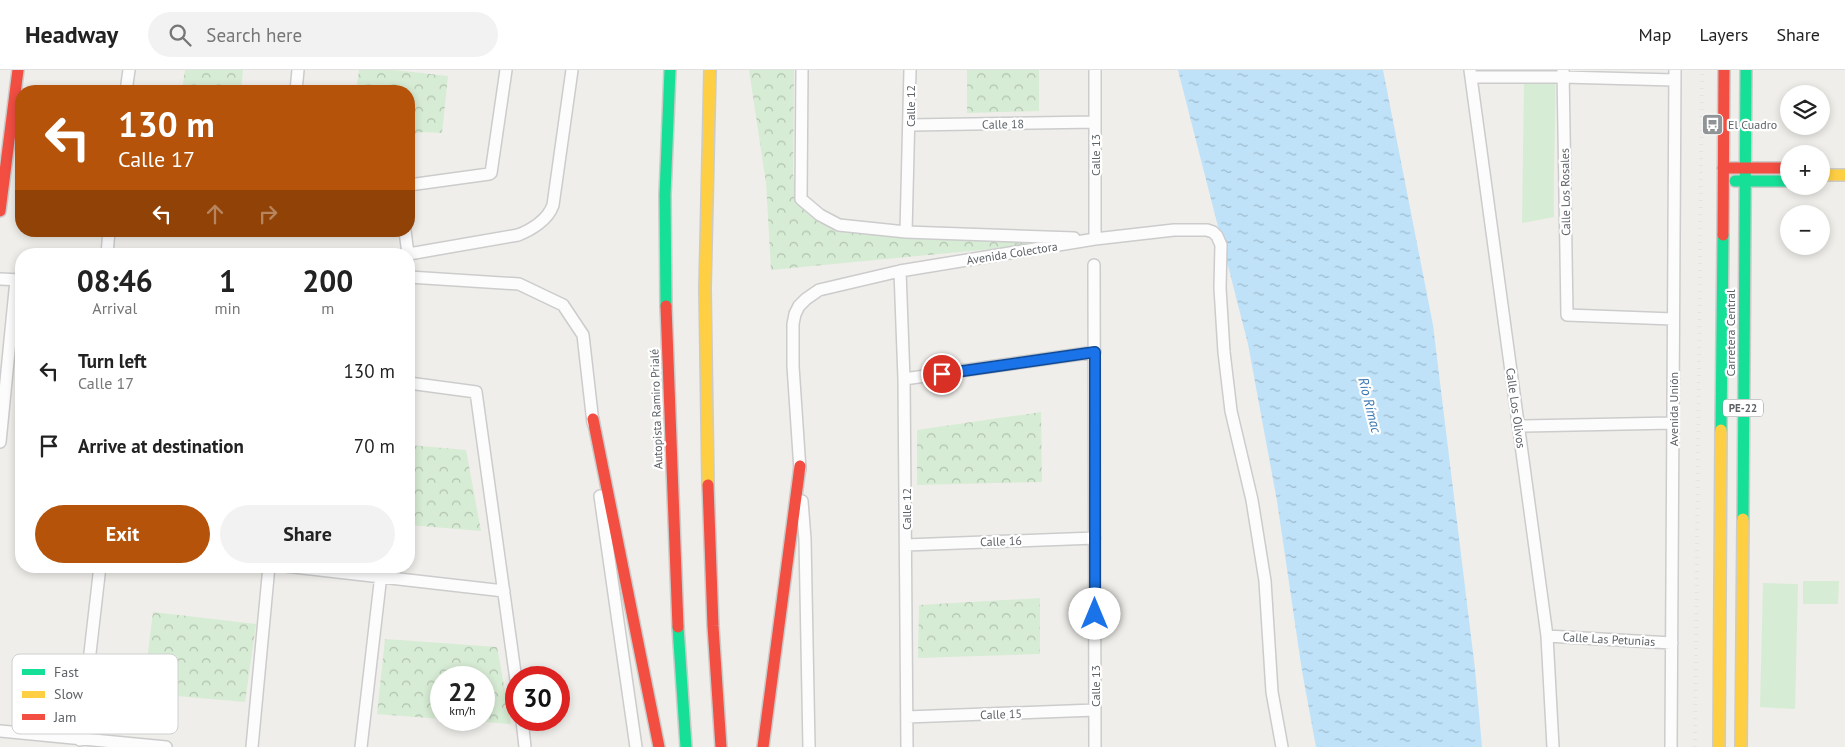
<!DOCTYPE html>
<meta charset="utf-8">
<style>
body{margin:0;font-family:"PT Sans",sans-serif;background:#f2f2f2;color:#222;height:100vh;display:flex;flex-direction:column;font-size:19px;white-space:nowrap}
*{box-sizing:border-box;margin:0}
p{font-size:16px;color:#767676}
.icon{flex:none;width:28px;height:28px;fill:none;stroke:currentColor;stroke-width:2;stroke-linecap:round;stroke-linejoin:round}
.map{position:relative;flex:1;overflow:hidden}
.panel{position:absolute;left:15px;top:178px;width:400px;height:325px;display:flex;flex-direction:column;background:#fff;border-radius:20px;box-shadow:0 2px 8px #0003}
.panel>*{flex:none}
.hud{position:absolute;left:15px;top:15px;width:400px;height:152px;border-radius:20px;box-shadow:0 2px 8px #0003;background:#b45309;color:#fff;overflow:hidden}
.buttons{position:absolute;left:1780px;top:15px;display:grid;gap:10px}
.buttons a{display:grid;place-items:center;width:50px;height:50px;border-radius:50%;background:#fff;box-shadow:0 2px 8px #0003;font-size:25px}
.speed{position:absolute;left:430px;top:596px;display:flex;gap:10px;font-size:25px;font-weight:700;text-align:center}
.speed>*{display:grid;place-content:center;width:65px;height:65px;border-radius:50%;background:#fff;box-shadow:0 2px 8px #0003;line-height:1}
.speed small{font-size:12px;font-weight:400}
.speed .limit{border:8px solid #d22;background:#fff;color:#111}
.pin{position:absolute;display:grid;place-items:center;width:42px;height:42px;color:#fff;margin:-21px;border:2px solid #fff;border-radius:50%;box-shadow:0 1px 5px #0007}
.me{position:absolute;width:55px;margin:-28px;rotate:0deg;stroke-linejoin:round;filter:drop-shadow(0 0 4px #0008)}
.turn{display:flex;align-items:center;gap:18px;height:105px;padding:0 20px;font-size:22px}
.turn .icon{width:65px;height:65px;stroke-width:2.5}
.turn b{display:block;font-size:35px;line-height:42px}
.lanes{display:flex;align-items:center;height:48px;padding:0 20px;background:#0003;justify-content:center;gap:25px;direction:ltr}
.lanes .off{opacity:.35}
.eta{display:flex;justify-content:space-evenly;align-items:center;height:85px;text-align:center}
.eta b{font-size:30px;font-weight:700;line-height:35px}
.primary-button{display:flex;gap:10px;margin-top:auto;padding:10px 20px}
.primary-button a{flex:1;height:58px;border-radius:30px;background:#b45309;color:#fff;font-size:20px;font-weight:700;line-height:58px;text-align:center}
.primary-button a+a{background:#f2f2f2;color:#222}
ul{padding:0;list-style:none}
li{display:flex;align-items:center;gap:15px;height:75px;padding:0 20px}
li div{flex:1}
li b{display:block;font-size:19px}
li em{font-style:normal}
header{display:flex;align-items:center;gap:30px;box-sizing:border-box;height:70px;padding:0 25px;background:#fff;border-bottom:1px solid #e0e0e0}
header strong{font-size:24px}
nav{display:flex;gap:28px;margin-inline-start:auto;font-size:18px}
.search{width:350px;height:45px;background:#f2f2f2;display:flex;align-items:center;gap:12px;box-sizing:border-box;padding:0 18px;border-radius:28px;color:#767676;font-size:19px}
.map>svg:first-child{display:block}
.park{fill:url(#park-crowns)}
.garden{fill:#d7ecd4}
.water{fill:url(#water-ripples)}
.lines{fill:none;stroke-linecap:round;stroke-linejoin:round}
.street-casing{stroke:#ccc;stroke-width:14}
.fast-casing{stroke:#cbcbca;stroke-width:14}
.slow-casing{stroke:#cbcbca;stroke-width:14}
.jam-casing{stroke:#cbcbca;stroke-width:14}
.street{stroke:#fdfcfc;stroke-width:11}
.fast{stroke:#16e098;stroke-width:11}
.slow{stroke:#ffcf43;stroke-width:11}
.jam{stroke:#f24e42;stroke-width:11}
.rail{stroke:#e4e4e4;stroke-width:4;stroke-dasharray:1 6;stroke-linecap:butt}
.route-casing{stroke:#114b97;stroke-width:12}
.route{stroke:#1a73e8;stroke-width:9}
.labels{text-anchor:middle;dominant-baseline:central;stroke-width:4.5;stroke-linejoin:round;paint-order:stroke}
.shield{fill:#fff;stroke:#8e9295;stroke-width:1}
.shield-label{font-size:11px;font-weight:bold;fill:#5e6368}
.street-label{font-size:12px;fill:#5e6368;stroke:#fff}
.poi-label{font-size:12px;fill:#5e6368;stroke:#fff;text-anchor:start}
.water-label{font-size:14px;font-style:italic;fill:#3a78b2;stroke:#fff}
.key{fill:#fff;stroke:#cfd0d2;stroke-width:1}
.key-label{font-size:14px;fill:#5e6368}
</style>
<header>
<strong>Headway</strong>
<div class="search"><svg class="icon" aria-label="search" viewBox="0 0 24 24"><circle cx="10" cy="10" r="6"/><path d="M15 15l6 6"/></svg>Search here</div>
<nav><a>Map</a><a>Layers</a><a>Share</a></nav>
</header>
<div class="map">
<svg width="1845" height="677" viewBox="0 0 1845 677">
<defs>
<pattern id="park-crowns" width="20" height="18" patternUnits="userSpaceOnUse" patternTransform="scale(1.25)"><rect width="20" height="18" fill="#d7ecd4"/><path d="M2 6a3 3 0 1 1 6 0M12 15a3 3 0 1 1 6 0" fill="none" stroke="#b2c3b0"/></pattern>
<pattern id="water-ripples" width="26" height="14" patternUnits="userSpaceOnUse" patternTransform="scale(1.25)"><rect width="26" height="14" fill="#bfe2f9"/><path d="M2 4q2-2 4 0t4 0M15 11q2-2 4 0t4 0" fill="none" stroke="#9ebbcd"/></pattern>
</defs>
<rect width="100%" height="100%" fill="#efeeea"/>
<path class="park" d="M 185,0 L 243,0 L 241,21 L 182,21 Z
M 359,0 L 394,0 L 448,6 L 442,63 L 423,62 L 409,65 L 409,21 L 356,21 Z
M 749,0 L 794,0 L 793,104 L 797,132 L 816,148 L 1039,171 L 1039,173 L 1022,176 L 771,200 L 766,113 Z
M 967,0 L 1039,0 L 1039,41 L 967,43 Z
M 1041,342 L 1042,412 L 917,415 L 917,360 Z
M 409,375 L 466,380 L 481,461 L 409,455 Z
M 1040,528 L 1040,584 L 918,588 L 919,535 Z
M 153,542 L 256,554 L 245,632 L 143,623 Z
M 385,569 L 497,577 L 511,654 L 458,650 L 484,650 L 484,608 L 441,608 L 441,649 L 377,644 Z"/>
<path class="garden" d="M 1524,13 L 1555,14 C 1556,58 1553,102 1554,147 L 1522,153 Z
M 1803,511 L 1839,511 L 1838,534 L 1803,534 Z
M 1763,513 L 1798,514 L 1795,639 L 1760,637 Z"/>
<path class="water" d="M 1178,0 L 1383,0 L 1433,255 L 1475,599 L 1482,677 L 1316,677 L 1302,601 L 1277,431 L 1248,274 Z"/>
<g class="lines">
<defs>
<path id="street" d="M 802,0 L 801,129 L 820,145 L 839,155 L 906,162 L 1074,168
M 1470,0 L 1547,566 L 1553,677
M 1563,0 L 1567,245 L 1673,249
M 1471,7 L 1563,7 L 1674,10
M 126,21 L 129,0
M 296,21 L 298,0
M 910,55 L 1095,52
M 409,115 L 489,104 L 491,103 L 506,0
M 405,161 L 408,184
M 906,162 L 910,0
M 1095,169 L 1095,0
M 107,184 L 109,161
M 409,184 L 518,165 C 531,160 548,150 553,135 L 572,0
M 1094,195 L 1095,677
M 900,201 L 904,309 L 907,677
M 409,207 L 519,214 L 563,235 L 583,265 L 593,353
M 0,209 L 21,210
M 904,309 L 1095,282
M 409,313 L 476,322 L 516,610
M 1518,356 L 1673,353
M 0,372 L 16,210
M 800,400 L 793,296 L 793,254 L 795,244 L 799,236 L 806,229 L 819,220 L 900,201 L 1095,169 L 1174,160 L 1207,160 L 1213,162 L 1217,166 L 1221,175 L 1220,218 L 1224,282 L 1231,341 L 1252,430 L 1265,511 L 1272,622 L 1282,677
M 600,426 L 636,677
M 802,431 L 805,469 L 809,677
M 906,475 L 1095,468
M 285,496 L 504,521
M 1547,566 L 1672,573
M 907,647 L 1095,640
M 522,650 L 525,677
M 0,661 L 166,677
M 80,670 L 100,496
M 252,677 L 269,496
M 361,677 L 382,496
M 1671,677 L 1675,0"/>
<path id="fast" d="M 1735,111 L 1789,111
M 666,236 L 665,125 L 670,0
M 1721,360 L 1723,165
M 1743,449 L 1746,0
M 678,557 L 686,677"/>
<path id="slow" d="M 1821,105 L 1845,105
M 708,415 L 705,218 L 710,0
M 1719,677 L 1721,360
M 1741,677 L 1743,449"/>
<path id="jam" d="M 1723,98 L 1789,98
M 0,141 L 18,0
M 1723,165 L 1724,0
M 666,236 L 678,557
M 593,349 L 659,677
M 708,415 L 713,556 L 721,677
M 763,677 L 800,396"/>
</defs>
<use href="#street" class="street-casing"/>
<use href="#fast" class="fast-casing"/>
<use href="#slow" class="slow-casing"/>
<use href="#jam" class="jam-casing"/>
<use href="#street" class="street"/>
<use href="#fast" class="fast"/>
<use href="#slow" class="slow"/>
<use href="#jam" class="jam"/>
<path class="rail" d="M 1695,677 L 1702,0"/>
</g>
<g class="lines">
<defs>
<path id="route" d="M 942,304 L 1095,282 L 1095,544"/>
</defs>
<use href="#route" class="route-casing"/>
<use href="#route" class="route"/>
</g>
<defs>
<symbol id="bus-square" viewBox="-11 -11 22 22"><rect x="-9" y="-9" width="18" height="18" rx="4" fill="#919496" stroke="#fff"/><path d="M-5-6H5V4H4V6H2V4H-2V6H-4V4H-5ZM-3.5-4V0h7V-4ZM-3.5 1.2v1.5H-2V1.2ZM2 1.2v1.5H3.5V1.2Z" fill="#fff"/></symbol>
</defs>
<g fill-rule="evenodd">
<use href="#bus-square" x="1700" y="42" width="25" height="25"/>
</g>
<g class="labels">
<rect class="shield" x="1723" y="329.5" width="40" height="17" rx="4"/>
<g class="shield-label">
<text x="1743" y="338">PE-22</text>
</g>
<g class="street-label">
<text transform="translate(910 36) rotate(-90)">Calle 12</text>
<text transform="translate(1003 54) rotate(-1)">Calle 18</text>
<text transform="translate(1095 85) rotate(-90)">Calle 13</text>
<text transform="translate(1565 122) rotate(-91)">Calle Los Rosales</text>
<text transform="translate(1012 183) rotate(-9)">Avenida Colectora</text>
<text transform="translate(1730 263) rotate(-90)">Carretera Central</text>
<text transform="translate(1516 338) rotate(82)">Calle Los Olivos</text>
<text transform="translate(656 339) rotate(-92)">Autopista Ramiro Prialé</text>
<text transform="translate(1673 339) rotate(-90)">Avenida Unión</text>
<text transform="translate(906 439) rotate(-90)">Calle 12</text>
<text transform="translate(1001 471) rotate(-2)">Calle 16</text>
<text transform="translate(1609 569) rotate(3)">Calle Las Petunias</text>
<text transform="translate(1095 616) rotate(-90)">Calle 13</text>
<text transform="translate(1001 644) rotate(-2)">Calle 15</text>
</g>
<g class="poi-label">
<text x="1728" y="54">El Cuadro</text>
</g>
<g class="water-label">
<text transform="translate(1370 335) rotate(76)">Río Rímac</text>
</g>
</g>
<rect x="12" y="584" width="166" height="80" rx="8" class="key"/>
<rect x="22" y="599" width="23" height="6" fill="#16e098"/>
<rect x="22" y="621" width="23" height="7" fill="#ffcf43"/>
<rect x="22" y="644" width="23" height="6" fill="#f24e42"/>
<g class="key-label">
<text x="54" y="607">Fast</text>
<text x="54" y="629">Slow</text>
<text x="54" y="652">Jam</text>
</g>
</svg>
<div class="buttons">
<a><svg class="icon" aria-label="layers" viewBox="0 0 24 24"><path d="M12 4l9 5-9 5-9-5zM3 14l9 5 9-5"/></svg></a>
<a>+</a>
<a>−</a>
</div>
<div class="speed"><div>22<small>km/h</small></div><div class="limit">30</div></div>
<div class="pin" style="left:942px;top:304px;background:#d93025"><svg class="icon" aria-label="arrive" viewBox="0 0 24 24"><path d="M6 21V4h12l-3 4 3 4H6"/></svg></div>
<svg class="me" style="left:1095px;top:544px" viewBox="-20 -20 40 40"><circle r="19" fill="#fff"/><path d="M0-13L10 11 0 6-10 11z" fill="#1a73e8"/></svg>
<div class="hud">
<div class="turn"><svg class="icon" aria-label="left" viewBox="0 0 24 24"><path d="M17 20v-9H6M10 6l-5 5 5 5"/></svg><div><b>130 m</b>Calle 17</div></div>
<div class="lanes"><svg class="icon" aria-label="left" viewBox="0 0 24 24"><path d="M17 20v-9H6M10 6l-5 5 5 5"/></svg><svg class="icon off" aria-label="ahead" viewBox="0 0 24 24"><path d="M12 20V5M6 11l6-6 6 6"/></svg><svg class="icon off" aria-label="right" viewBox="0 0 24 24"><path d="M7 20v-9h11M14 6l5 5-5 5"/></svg></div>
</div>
<section class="panel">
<div class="eta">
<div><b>08:46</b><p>Arrival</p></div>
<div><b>1</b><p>min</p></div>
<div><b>200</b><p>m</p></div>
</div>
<ul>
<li><svg class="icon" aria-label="left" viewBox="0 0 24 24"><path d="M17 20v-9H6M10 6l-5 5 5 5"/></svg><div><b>Turn left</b><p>Calle 17</p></div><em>130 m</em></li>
<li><svg class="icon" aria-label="arrive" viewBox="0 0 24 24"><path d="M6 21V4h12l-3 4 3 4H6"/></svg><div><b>Arrive at destination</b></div><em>70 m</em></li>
</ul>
<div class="primary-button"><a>Exit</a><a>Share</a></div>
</section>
</div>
